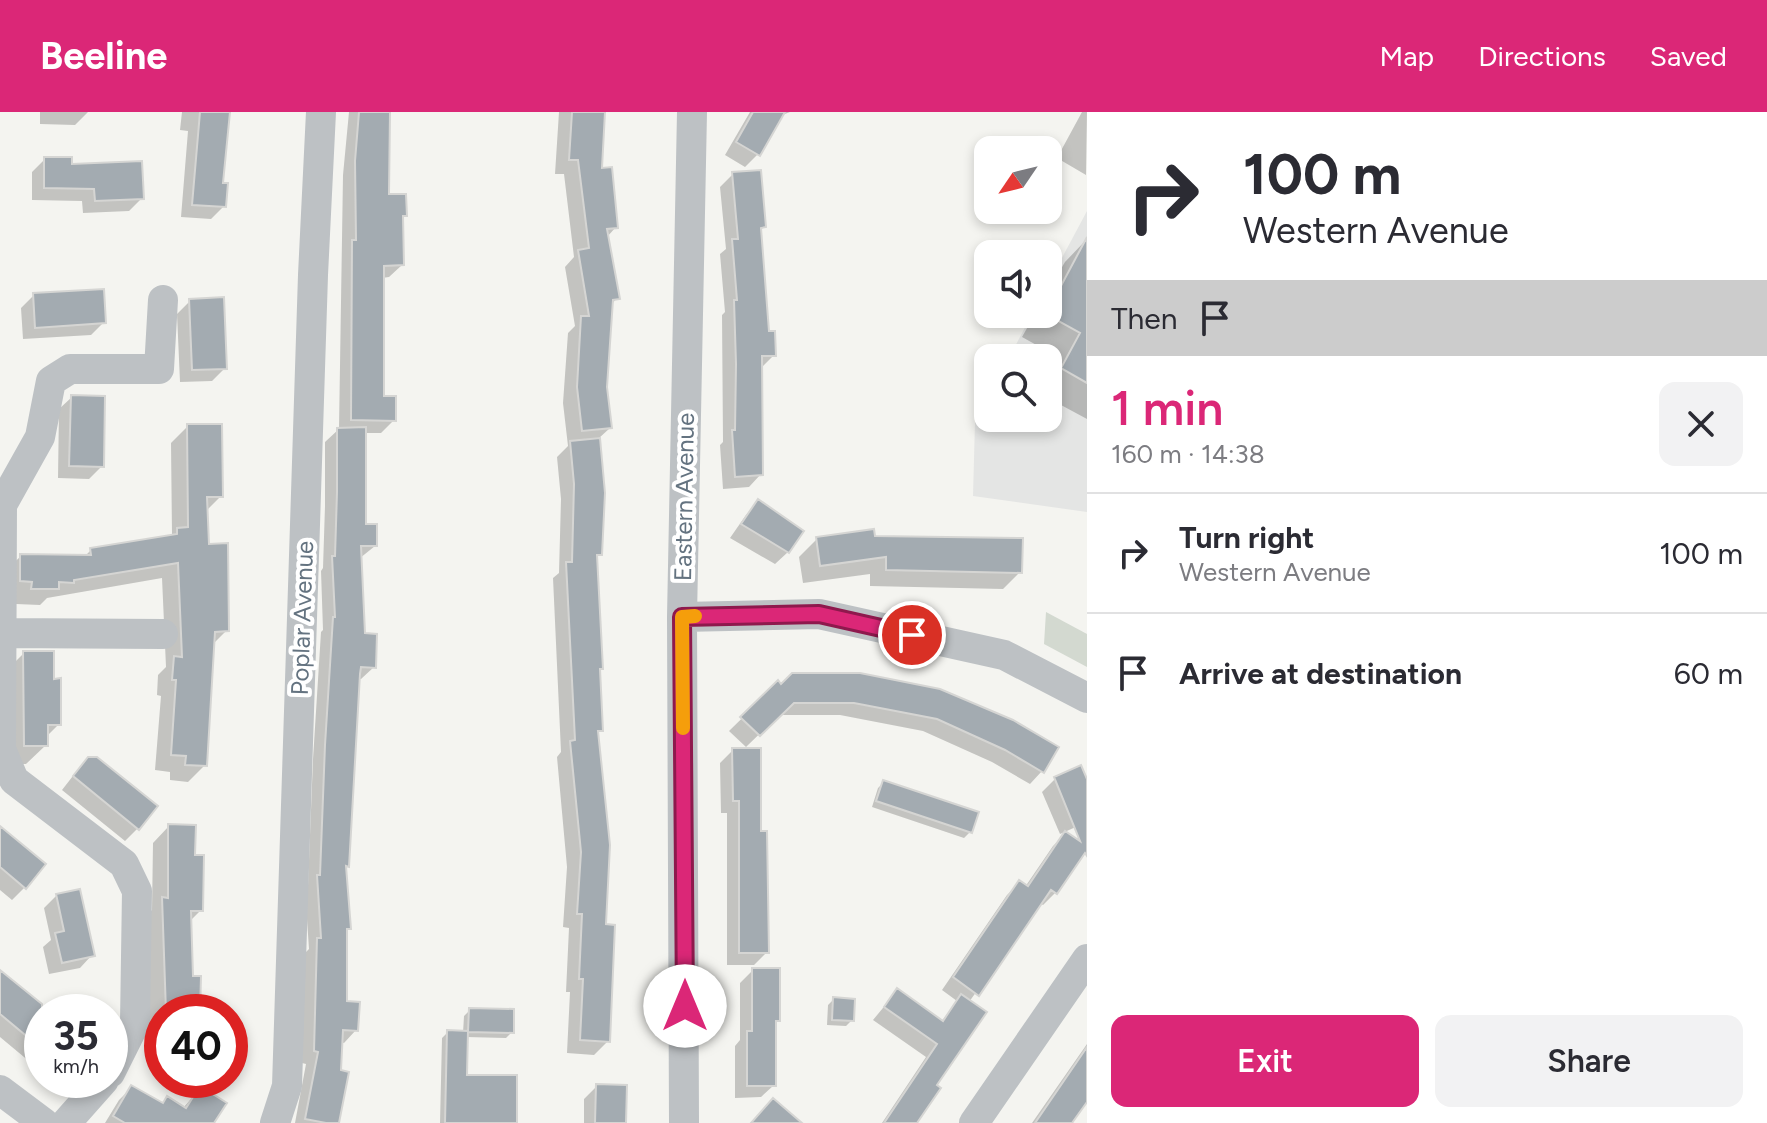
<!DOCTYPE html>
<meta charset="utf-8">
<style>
body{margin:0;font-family:Figtree,sans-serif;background:#f2f2f3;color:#2b2b33;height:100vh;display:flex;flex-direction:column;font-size:30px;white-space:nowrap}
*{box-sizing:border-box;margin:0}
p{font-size:26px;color:#7c7c81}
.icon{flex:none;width:44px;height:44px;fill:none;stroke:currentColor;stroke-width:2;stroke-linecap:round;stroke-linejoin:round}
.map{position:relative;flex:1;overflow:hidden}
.details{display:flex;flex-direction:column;background:#fff;width:680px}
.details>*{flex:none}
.banner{background:#fff;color:#2b2b33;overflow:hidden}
.needle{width:52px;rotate:235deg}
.buttons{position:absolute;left:974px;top:24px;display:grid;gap:16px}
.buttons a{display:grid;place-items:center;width:88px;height:88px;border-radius:16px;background:#fff;box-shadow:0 4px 12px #0003;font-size:40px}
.speed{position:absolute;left:24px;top:882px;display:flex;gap:16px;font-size:40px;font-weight:700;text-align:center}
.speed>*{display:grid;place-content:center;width:104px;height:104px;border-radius:50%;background:#fff;box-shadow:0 4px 12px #0003;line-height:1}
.speed small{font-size:20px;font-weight:400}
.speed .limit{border:12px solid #d22;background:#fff;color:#111}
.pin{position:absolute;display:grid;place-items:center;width:68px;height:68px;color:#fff;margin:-34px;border:4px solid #fff;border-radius:50%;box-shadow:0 2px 8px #0007}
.me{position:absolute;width:88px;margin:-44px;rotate:0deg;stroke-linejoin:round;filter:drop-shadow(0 0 6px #0008)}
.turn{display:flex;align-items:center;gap:28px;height:168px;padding:0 24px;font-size:36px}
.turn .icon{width:104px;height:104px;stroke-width:2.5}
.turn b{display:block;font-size:56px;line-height:68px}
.then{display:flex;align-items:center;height:76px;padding:0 24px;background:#0003;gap:16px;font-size:30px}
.round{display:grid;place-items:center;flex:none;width:84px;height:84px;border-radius:16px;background:#f2f2f3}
.summary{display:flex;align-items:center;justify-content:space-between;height:136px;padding:0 24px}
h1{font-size:48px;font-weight:600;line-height:60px;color:#db2777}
.action{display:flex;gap:16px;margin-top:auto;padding:16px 24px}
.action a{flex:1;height:92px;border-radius:16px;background:#db2777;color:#fff;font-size:32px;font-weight:600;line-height:92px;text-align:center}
.action a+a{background:#f2f2f3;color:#2b2b33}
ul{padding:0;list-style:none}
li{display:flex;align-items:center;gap:24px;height:120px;padding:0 24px;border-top:2px solid #e1e1e2}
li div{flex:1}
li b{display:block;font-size:30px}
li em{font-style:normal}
header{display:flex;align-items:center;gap:48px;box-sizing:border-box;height:112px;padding:0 40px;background:#db2777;color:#fff}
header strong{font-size:38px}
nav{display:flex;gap:44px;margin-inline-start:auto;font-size:28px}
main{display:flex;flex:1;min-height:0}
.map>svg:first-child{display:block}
.built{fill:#e4e5e4}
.green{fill:#d3d9d0}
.shadow{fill:#0003}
.building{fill:#a3abb1;stroke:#d5d5d3;stroke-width:2}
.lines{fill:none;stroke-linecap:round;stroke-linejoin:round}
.minor{stroke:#bdc1c4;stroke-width:30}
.route-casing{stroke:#8e194d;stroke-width:20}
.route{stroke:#db2777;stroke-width:14}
.slow{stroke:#f59e0b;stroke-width:14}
.labels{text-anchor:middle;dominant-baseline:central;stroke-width:8;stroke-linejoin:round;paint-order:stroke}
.street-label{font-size:24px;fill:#647380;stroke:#fff}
</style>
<header>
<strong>Beeline</strong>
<nav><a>Map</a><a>Directions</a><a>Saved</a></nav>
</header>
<main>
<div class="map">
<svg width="1087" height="1011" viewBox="0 0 1087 1011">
<rect width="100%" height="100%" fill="#f4f4f0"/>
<path class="built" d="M 1087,99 L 1087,400 L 973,384 L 975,310 L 988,285 L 988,306 L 1048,306 L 1048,246 L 1009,246 L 1032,202 L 1048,202 L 1048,172 Z"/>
<path class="green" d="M 1046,500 L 1087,522 L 1087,555 L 1044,532 Z"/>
<path class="shadow" d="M 40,0 L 88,0 L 75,13 L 40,12 Z
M 182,0 L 229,0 L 220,73 L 224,94 L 211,107 L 181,105 L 188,19 L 180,18 Z
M 349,0 L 390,0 L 387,84 L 405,104 L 401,107 L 402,153 L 389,165 L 382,166 L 382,286 L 394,308 L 381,321 L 364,321 L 364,414 L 375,434 L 360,446 L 363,523 L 374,555 L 361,567 L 357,567 L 347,754 L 344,757 L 349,816 L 345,820 L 345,891 L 356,918 L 344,931 L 340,930 L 337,1011 L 295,1011 L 306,952 L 302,951 L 305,841 L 309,837 L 305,778 L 308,774 L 313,647 L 321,520 L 323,518 L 321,459 L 323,456 L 325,394 L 325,330 L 339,317 L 343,63 Z
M 557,0 L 603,0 L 600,59 L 616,115 L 607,125 L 617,186 L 611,193 L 605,275 L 610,316 L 598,327 L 600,442 L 596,446 L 601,618 L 596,622 L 608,929 L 594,943 L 567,941 L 570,880 L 566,880 L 569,816 L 563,815 L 567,755 L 557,645 L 561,640 L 553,466 L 559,461 L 561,387 L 557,345 L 568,334 L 563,291 L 568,221 L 575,214 L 565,155 L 574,145 L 564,62 L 555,62 L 559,0 Z
M 750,0 L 790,0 L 780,4 L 758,42 L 745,55 L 725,43 Z
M 1082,0 L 1087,0 L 1086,63 L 1057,46 Z
M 45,47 L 70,54 L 142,86 L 129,99 L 83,101 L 82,89 L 32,88 L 32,60 Z
M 733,62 L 764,114 L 759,119 L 767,221 L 774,243 L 760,257 L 761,362 L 749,375 L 723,377 L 720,333 L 723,330 L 722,203 L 725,200 L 720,142 L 726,137 L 720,75 Z
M 1087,127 L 1087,307 L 1048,286 L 1048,263 L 1058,245 L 1022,225 L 1035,202 L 1048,202 L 1048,179 L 1065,150 Z
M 34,183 L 104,210 L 91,223 L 23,227 L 21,196 Z
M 190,189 L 225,256 L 212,269 L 180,270 L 177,202 Z
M 72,285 L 102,354 L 89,367 L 58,366 L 59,297 Z
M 188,314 L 221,384 L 206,399 L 207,434 L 227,518 L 212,533 L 205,653 L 188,670 L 170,668 L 170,660 L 155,658 L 161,584 L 157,583 L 158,563 L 166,555 L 162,466 L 47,486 L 40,493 L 16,492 L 4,460 L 21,444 L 84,445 L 91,438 L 172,423 L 171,331 Z
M 758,390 L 788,440 L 775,452 L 730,426 L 746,403 Z
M 873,426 L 1020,460 L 1003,477 L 870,474 L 870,462 L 803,471 L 799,445 L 817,427 Z
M 24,541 L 52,569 L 59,612 L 46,625 L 46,633 L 26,652 L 6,652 L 5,560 Z
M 778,571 L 781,575 L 939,579 L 1042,659 L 1030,672 L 992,650 L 923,619 L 840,603 L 779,603 L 746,635 L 729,619 Z
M 733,638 L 767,840 L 754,853 L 727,853 L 727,701 L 721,701 L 720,651 Z
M 76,660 L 138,716 L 125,729 L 62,678 Z
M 1055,667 L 1087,672 L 1087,710 L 1060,722 L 1042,680 Z
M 884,670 L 970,720 L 964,726 L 872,695 L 878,676 Z
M 169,714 L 193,745 L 201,798 L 189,810 L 191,866 L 199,866 L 200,887 L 198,889 L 198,900 L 162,900 L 162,940 L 151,940 L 147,803 L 152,798 L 153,731 Z
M 0,716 L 25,775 L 12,788 L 0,778 Z
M 1066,721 L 1055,781 L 1043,793 L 1040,791 L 969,890 L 934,973 L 914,1011 L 882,1011 L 926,945 L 873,908 L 897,879 L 941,910 L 957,889 L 942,878 L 1007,783 L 1019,771 L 1025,775 L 1053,734 Z
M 57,783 L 92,843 L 80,856 L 49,862 L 43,835 L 51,828 L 44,796 Z
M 0,858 L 49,900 L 42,900 L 42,960 L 0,925 Z
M 753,858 L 778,908 L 774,912 L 774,973 L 761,985 L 735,986 L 735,934 L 740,928 L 740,871 Z
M 834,887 L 852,908 L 846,914 L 827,913 L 828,893 Z
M 470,898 L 512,920 L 506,926 L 466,925 L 465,965 L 515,1011 L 440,1011 L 442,926 L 448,920 L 463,921 L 464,904 Z
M 1087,932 L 1087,986 L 1070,1011 L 1032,1011 Z
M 597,974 L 624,1011 L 584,1011 L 584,987 Z
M 132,975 L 161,993 L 183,996 L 200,977 L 212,1011 L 105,1011 L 119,988 Z"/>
<path class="building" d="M 200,0 L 230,0 L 223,71 L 228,71 L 226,95 L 192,93 Z
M 359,0 L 390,0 L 389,82 L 406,82 L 407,104 L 403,104 L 404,153 L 384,154 L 384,284 L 396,284 L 396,309 L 351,308 L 352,128 L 356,128 L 355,49 Z
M 572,0 L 605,0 L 602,56 L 612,55 L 618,116 L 607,117 L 620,187 L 613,188 L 607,275 L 612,316 L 582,319 L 577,275 L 581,204 L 589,204 L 578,138 L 589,136 L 578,48 L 569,48 Z
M 753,0 L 785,0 L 760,44 L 736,30 Z
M 44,45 L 72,45 L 72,52 L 142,49 L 144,87 L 95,89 L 94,77 L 44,76 Z
M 761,58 L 766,115 L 761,116 L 769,219 L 775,219 L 776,244 L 762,244 L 763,363 L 735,365 L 732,318 L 735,318 L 736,252 L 734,188 L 737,188 L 732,127 L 738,127 L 732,60 Z
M 1087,125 L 1087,271 L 1061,256 L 1080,221 L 1046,202 Z
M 104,177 L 106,211 L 35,216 L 33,181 Z
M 224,185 L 227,257 L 192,258 L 189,187 Z
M 71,283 L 105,284 L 104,355 L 69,354 Z
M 187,312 L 222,312 L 223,385 L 207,385 L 209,432 L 228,431 L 229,519 L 215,520 L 207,654 L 185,653 L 186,644 L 171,643 L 176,568 L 172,568 L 174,544 L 182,545 L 178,451 L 74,468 L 74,471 L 59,470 L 59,477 L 31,477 L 32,470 L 20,469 L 20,442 L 91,443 L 90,436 L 177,422 L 177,416 L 188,415 Z
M 366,315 L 366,412 L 377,412 L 377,434 L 361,434 L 365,521 L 377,522 L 376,556 L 361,555 L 360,562 L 349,755 L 346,754 L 351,817 L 347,817 L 347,889 L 360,890 L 358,919 L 343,918 L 341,958 L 349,960 L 339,1011 L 326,1011 L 305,1007 L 318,940 L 314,939 L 317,826 L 321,826 L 317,763 L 320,763 L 325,633 L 333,505 L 335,505 L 332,444 L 335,444 L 337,380 L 337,316 Z
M 600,326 L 605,381 L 602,443 L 597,443 L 603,557 L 600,557 L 603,619 L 598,619 L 610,733 L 606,812 L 615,813 L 610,930 L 580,928 L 583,867 L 579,867 L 582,802 L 577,802 L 581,740 L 570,629 L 575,628 L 566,450 L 572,450 L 574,372 L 570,329 Z
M 758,387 L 804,419 L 789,441 L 741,412 Z
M 874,417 L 875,424 L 1023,426 L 1022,461 L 886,458 L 886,445 L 820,454 L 816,425 Z
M 23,539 L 54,539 L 54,567 L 61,566 L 61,613 L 48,613 L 48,634 L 24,634 Z
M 792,561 L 860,561 L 940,577 L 1013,608 L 1059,635 L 1044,661 L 1005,638 L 937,607 L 854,591 L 794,591 L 760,624 L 740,605 L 778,568 L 781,572 Z
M 732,636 L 761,636 L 761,719 L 767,719 L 769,841 L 739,841 L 739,689 L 733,689 Z
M 88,645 L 97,645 L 158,694 L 139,718 L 73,664 Z
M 1081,653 L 1087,667 L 1087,744 L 1085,741 L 1057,782 L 1051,778 L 979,884 L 953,865 L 1019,768 L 1028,774 L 1065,719 L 1080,729 L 1054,665 Z
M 883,668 L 979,700 L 972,721 L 876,689 Z
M 168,712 L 196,713 L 195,743 L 204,743 L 203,799 L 191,799 L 193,864 L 201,864 L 200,900 L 166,900 L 162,785 L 168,786 Z
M 0,714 L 46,752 L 26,777 L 0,755 Z
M 80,777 L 95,844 L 62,851 L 55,821 L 64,819 L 56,782 Z
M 752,856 L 780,856 L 780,909 L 776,909 L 776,974 L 747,974 L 747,919 L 752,919 Z
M 0,858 L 42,892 L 42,937 L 0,902 Z
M 897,876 L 943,909 L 961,882 L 987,900 L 937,973 L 941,976 L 917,1011 L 884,1011 L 937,932 L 884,895 Z
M 833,885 L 855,887 L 854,909 L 832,908 Z
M 469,896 L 514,897 L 514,921 L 468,920 Z
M 447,918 L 468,919 L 467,963 L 517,963 L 517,1011 L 445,1011 Z
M 1087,935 L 1087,990 L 1072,1011 L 1035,1011 Z
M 596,972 L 627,973 L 626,1011 L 595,1011 Z
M 131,973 L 163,991 L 167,984 L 186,996 L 200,974 L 227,991 L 214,1011 L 125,1011 L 113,1004 Z
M 773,986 L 802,1011 L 751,1011 Z"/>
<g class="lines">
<path class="minor" d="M 682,505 L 819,502 L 1004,543 L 1087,586
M 1,521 L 163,522
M 110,961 L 135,911 L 137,779 L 124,752 L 14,668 L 1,637 L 2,393 L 40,325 L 51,269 L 70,257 L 159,257 L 163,188
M 0,978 L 44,1011
M 66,1011 L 104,968
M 275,1011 L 287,974 L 313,163 L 321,0
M 684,1011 L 682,505 L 692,0
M 974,1011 L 1087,847"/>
</g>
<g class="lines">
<defs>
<path id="route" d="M 685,894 L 682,505 L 819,502 L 912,523"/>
</defs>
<use href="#route" class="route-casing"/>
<use href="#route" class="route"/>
<path class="slow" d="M 683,616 L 682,505 L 695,504"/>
</g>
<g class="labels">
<g class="street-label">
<text transform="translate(684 385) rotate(-89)">Eastern Avenue</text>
<text transform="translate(302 506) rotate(-88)">Poplar Avenue</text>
</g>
</g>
</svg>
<div class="buttons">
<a><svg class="needle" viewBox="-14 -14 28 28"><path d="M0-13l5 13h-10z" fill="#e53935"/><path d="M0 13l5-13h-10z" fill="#7c7c81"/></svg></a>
<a><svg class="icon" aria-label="sound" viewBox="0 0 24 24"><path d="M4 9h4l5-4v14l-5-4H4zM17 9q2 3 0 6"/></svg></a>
<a><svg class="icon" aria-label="search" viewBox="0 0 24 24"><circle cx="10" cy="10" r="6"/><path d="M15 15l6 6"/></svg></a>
</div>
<div class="speed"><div>35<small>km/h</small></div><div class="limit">40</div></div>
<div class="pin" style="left:912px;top:523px;background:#d93025"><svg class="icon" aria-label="arrive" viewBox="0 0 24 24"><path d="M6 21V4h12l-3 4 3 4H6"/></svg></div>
<svg class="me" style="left:685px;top:894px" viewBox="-20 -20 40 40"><circle r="19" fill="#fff"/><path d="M0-13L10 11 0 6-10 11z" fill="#db2777"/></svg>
</div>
<section class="details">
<div class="banner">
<div class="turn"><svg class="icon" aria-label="right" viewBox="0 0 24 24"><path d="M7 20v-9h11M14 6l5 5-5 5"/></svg><div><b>100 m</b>Western Avenue</div></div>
<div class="then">Then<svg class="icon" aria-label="arrive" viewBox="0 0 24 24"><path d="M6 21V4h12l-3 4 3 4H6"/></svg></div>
</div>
<div class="summary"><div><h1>1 min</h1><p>160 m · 14:38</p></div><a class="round"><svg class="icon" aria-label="close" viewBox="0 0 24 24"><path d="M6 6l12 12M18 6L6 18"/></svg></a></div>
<ul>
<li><svg class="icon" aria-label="right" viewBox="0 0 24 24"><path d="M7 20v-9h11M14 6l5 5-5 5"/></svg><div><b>Turn right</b><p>Western Avenue</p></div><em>100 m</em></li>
<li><svg class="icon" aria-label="arrive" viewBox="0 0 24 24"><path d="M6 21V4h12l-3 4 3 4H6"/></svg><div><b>Arrive at destination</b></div><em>60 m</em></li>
</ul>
<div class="action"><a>Exit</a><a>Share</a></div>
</section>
</main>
